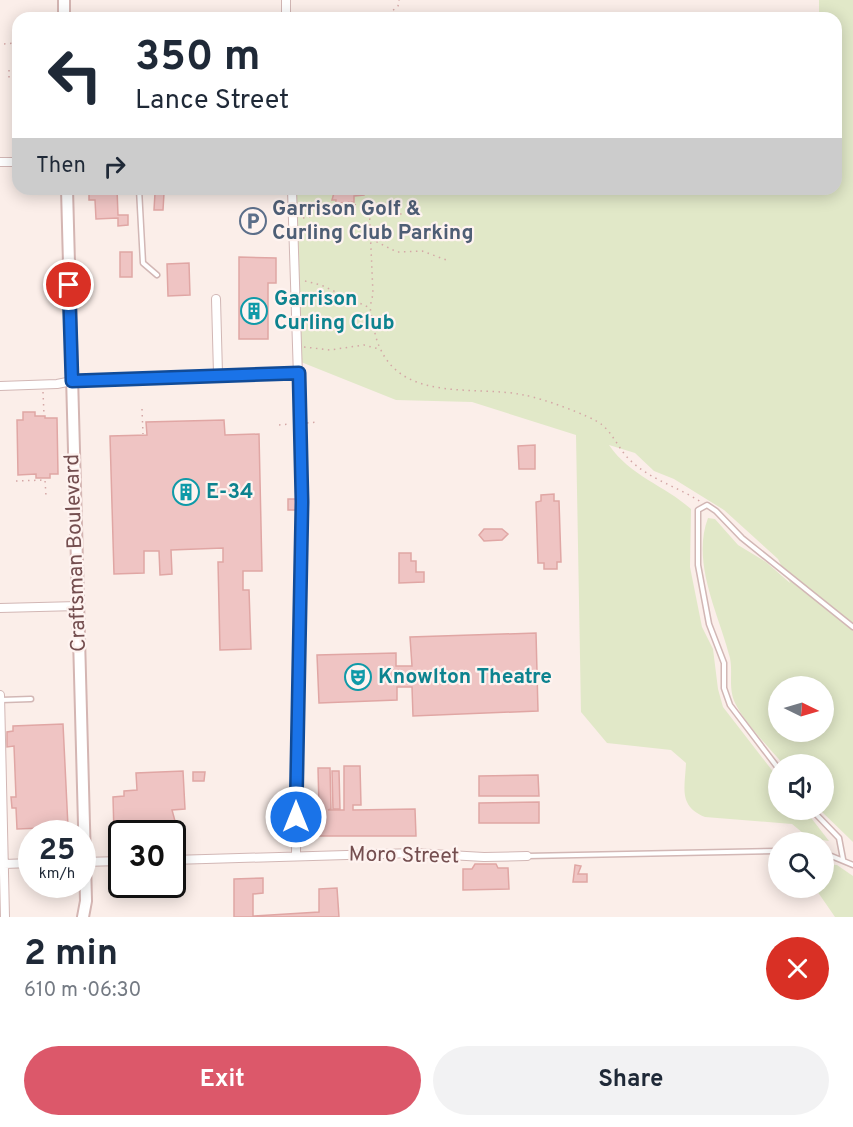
<!DOCTYPE html>
<meta charset="utf-8">
<style>
body{margin:0;font-family:Overpass,sans-serif;background:#f2f2f3;color:#1f2937;height:100vh;display:flex;flex-direction:column;font-size:22px;white-space:nowrap}
*{box-sizing:border-box;margin:0}
p{font-size:20px;color:#747a83}
.icon{flex:none;width:33px;height:33px;fill:none;stroke:currentColor;stroke-width:2;stroke-linecap:round;stroke-linejoin:round}
.map{position:relative;height:917px;overflow:hidden}
.side{display:flex;flex-direction:column;background:#fff;flex:1}
.side>*{flex:none}
.hud{position:absolute;left:12px;top:12px;width:830px;height:183px;border-radius:18px;box-shadow:0 3px 15px #0003;background:#fff;color:#1f2937;overflow:hidden}
.needle{width:39px;rotate:95deg}
.fabs{position:absolute;left:768px;top:676px;display:grid;gap:12px}
.fabs a{display:grid;place-items:center;width:66px;height:66px;border-radius:50%;background:#fff;box-shadow:0 3px 15px #0003;font-size:30px}
.speed{position:absolute;left:18px;top:820px;display:flex;gap:12px;font-size:30px;font-weight:700;text-align:center}
.speed>*{display:grid;place-content:center;width:78px;height:78px;border-radius:50%;background:#fff;box-shadow:0 3px 15px #0003;line-height:1}
.speed small{font-size:15px;font-weight:400}
.speed .limit{border:3px solid #111;border-radius:9px;background:#fff;color:#111}
.pin{position:absolute;display:grid;place-items:center;width:51px;height:51px;color:#fff;margin:-26px;border:3px solid #fff;border-radius:50%;box-shadow:0 2px 6px #0007}
.me{position:absolute;width:66px;margin:-33px;rotate:0deg;stroke-linejoin:round;filter:drop-shadow(0 0 4px #0008)}
.turn{display:flex;align-items:center;gap:21px;height:126px;padding:0 24px;font-size:27px}
.turn .icon{width:78px;height:78px;stroke-width:2.5}
.turn b{display:block;font-size:42px;line-height:51px}
.then{display:flex;align-items:center;height:57px;padding:0 24px;background:#0003;gap:12px;font-size:22px}
.round{display:grid;place-items:center;flex:none;width:63px;height:63px;border-radius:32px;background:#f2f2f3}
.head{display:flex;align-items:center;justify-content:space-between;height:102px;padding:0 24px}
h1{font-size:36px;font-weight:700;line-height:45px}
.action{display:flex;gap:12px;margin-top:auto;padding:12px 24px}
.action a{flex:1;height:69px;border-radius:36px;background:#dc586a;color:#fff;font-size:24px;font-weight:700;line-height:69px;text-align:center}
.action a+a{background:#f2f2f3;color:#1f2937}
.map>svg:first-child{display:block}
.green{fill:#e1e8c8;fill-rule:evenodd}
.building{fill:#efc4c3;stroke:#e0a6a4;stroke-width:1.5}
.lines{fill:none;stroke-linecap:round;stroke-linejoin:round}
.lane-casing{stroke:#d2b7b5;stroke-width:7}
.street-casing{stroke:#d2b7b5;stroke-width:10}
.secondary-casing{stroke:#d4b5b2;stroke-width:14}
.path{stroke:#d4a7a6;stroke-width:1.5;stroke-dasharray:1.5 4.5;stroke-linecap:butt}
.lane{stroke:#fff;stroke-width:4}
.street{stroke:#fff;stroke-width:8}
.secondary{stroke:#fff;stroke-width:10}
.route-casing{stroke:#114b97;stroke-width:15}
.route{stroke:#1a73e8;stroke-width:10}
.labels{text-anchor:middle;dominant-baseline:central;stroke-width:4.5;stroke-linejoin:round;paint-order:stroke}
.service-label{font-size:21px;font-weight:bold;fill:#4e5e75;stroke:#fef3f0;text-anchor:start}
.culture-label{font-size:21px;font-weight:bold;fill:#0d838f;stroke:#fef3f0;text-anchor:start}
.street-label{font-size:21px;fill:#744e4f;stroke:#fef3f0}
</style>
<div class="map">
<svg width="853" height="917" viewBox="0 0 853 917">
<rect width="100%" height="100%" fill="#fbeee9"/>
<path class="green" d="M 819,0 L 853,0 L 853,842 L 820,810 L 824,810 L 824,765 L 784,765 C 768,746 746,725 735,703 C 728,687 733,674 730,658 C 719,614 691,563 708,518 L 715,519 L 738,545 L 766,562 L 790,583 L 778,559 L 724,510 L 674,479 L 654,471 L 635,453 L 609,445 C 630,476 664,485 691,509 L 690,567 L 702,627 L 713,649 L 718,689 L 723,707 L 778,778 L 778,810 L 805,810 L 829,841 L 809,838 L 792,824 L 705,817 C 678,806 685,788 686,763 L 671,750 L 607,743 L 581,712 L 576,435 L 472,402 L 396,400 L 296,360 L 294,189 L 836,189 L 836,18 L 819,18 ZM 778,687 L 824,687 L 824,732 L 778,732 Z
M 824,864 L 837,865 L 853,876 L 853,917 L 835,917 L 815,888 L 824,888 Z"/>
<path class="building" d="M 16,21 L 18,21 L 18,75 L 16,75 Z
M 89,189 L 117,189 L 118,215 L 128,215 L 128,225 L 118,226 L 118,218 L 96,219 L 95,200 L 89,200 Z
M 335,189 L 364,189 L 364,195 L 354,196 L 354,202 L 336,203 L 336,200 L 332,200 Z
M 155,193 L 164,193 L 163,210 L 154,210 Z
M 120,252 L 132,252 L 132,277 L 120,277 Z
M 239,257 L 276,258 L 276,283 L 268,283 L 268,339 L 239,339 Z
M 189,263 L 190,295 L 168,296 L 167,264 Z
M 23,412 L 35,412 L 35,416 L 45,416 L 45,418 L 57,418 L 58,474 L 50,474 L 50,478 L 36,478 L 36,474 L 18,475 L 17,420 L 23,420 Z
M 224,420 L 225,435 L 259,434 L 262,571 L 243,571 L 243,590 L 249,590 L 251,649 L 220,650 L 218,562 L 223,562 L 223,548 L 171,550 L 172,574 L 160,575 L 159,551 L 144,551 L 144,573 L 114,574 L 110,436 L 147,435 L 146,422 Z
M 535,445 L 535,469 L 519,469 L 518,446 Z
M 554,494 L 554,501 L 559,501 L 561,562 L 557,562 L 557,569 L 544,569 L 544,563 L 538,563 L 536,502 L 541,501 L 541,495 Z
M 288,499 L 297,499 L 297,510 L 288,510 Z
M 484,529 L 502,529 L 508,534 L 502,540 L 484,541 L 479,535 Z
M 399,553 L 411,553 L 411,561 L 416,561 L 416,572 L 424,572 L 424,582 L 399,583 Z
M 536,633 L 538,711 L 413,716 L 412,687 L 397,687 L 397,700 L 319,703 L 317,655 L 396,653 L 396,666 L 412,666 L 410,637 Z
M 63,724 L 68,827 L 17,829 L 16,808 L 12,808 L 11,797 L 16,797 L 14,746 L 7,747 L 7,732 L 13,731 L 13,726 Z
M 344,766 L 360,766 L 361,805 L 353,805 L 353,810 L 415,809 L 416,836 L 312,836 L 313,806 L 317,805 L 317,810 L 323,810 L 319,809 L 318,768 L 330,768 L 331,809 L 328,810 L 344,810 Z
M 183,771 L 185,809 L 172,810 L 175,821 L 161,821 L 161,832 L 114,834 L 113,797 L 124,796 L 124,791 L 137,790 L 136,773 Z
M 332,771 L 339,771 L 340,809 L 333,809 Z
M 193,772 L 205,772 L 204,781 L 193,781 Z
M 538,775 L 539,796 L 479,796 L 479,776 Z
M 539,802 L 539,823 L 479,823 L 479,803 Z
M 475,864 L 496,864 L 498,868 L 508,868 L 509,889 L 463,890 L 463,869 L 472,869 Z
M 575,865 L 581,866 L 578,874 L 587,874 L 587,882 L 573,882 Z
M 263,878 L 263,893 L 253,894 L 253,916 L 319,912 L 319,889 L 337,888 L 339,917 L 234,917 L 234,879 Z"/>
<g class="lines">
<defs>
<path id="lane" d="M 139,189 L 143,263 L 157,275
M 1,700 L 31,699
M 778,768 L 730,705 L 724,688 L 724,663 L 709,624 L 698,565 L 698,510 L 707,505 L 716,511 L 742,538 L 853,627
M 812,810 L 839,838 L 843,859
M 824,853 L 853,865
M 527,856 L 778,851"/>
<path id="street" d="M 286,0 L 286,18
M 0,162 L 18,162
M 292,189 L 302,502 L 297,673 L 296,856
M 216,299 L 218,374
M 0,386 L 57,384 L 82,379 L 299,373
M 0,608 L 78,606
M 0,695 L 5,917
M 172,860 L 414,853 L 484,857 L 527,856
M 82,862 L 122,861
M 4,864 L 32,863"/>
<path id="secondary" d="M 64,0 L 64,18
M 67,189 L 85,862 L 86,901 L 83,917"/>
</defs>
<use href="#lane" class="lane-casing"/>
<use href="#street" class="street-casing"/>
<use href="#secondary" class="secondary-casing"/>
<path class="path" d="M 384,18 L 398,6 L 399,0
M 15,43 L 16,78
M 4,44 L 15,43
M 9,70 L 9,78 L 18,78
M 370,214 L 402,214
M 303,218 L 315,216 L 329,208 L 369,203 L 373,294 L 370,307
M 371,239 L 397,252 L 422,251 L 449,261
M 305,281 L 321,285 L 370,308 C 373,320 374,336 380,348 C 404,403 478,385 524,395 C 541,398 589,415 601,424 C 613,433 619,450 630,460 C 649,479 678,487 701,502
M 304,347 L 330,350 L 364,345 L 379,349
M 43,392 L 44,415
M 142,409 L 143,434
M 307,423 L 317,422
M 279,425 L 290,424
M 16,481 L 45,480 L 46,496
M 169,823 L 169,834"/>
<use href="#lane" class="lane"/>
<use href="#street" class="street"/>
<use href="#secondary" class="secondary"/>
</g>
<g class="lines">
<defs>
<path id="route" d="M 69,285 L 72,381 L 299,373 L 302,502 L 296,817"/>
</defs>
<use href="#route" class="route-casing"/>
<use href="#route" class="route"/>
</g>
<defs>
<symbol id="parking-ring" viewBox="-11 -11 22 22"><circle r="9.5" fill="#fef3f0" stroke="#5c6f8a" stroke-width="1.5"/><path d="M-3.5-5.5H1a3.5 3.5 0 0 1 0 7H-1V5.5H-3.5ZM-1-3.4V-.6H.8a1.4 1.4 0 0 0 0-2.8Z" fill="#5c6f8a"/></symbol>
<symbol id="building-ring" viewBox="-11 -11 22 22"><circle r="9.5" fill="#fef3f0" stroke="#0f9aa8" stroke-width="1.5"/><path d="M-4-6H4V6H1V3H-1V6H-4ZM-2.5-4.3h1.7v1.8h-1.7ZM.8-4.3h1.7v1.8H.8ZM-2.5-1h1.7V.8h-1.7ZM.8-1h1.7V.8H.8Z" fill="#0f9aa8"/></symbol>
<symbol id="theatre-ring" viewBox="-11 -11 22 22"><circle r="9.5" fill="#fef3f0" stroke="#0f9aa8" stroke-width="1.5"/><path d="M-5-5.5Q0-4 5-5.5V0Q5 5 0 6Q-5 5-5 0ZM-3.3-2.5H-1v1.5H-3.3ZM1-2.5H3.3v1.5H1ZM-2.8 1Q0 5.5 2.8 1Z" fill="#0f9aa8"/></symbol>
</defs>
<g fill-rule="evenodd">
<use href="#parking-ring" x="238" y="206" width="30" height="30"/>
<use href="#building-ring" x="239" y="296" width="30" height="30"/>
<use href="#building-ring" x="171" y="477" width="30" height="30"/>
<use href="#theatre-ring" x="343" y="662" width="30" height="30"/>
</g>
<g class="labels">
<g class="service-label">
<text x="272" y="209">Garrison Golf &amp;<tspan x="272" dy="24">Curling Club Parking</tspan></text>
</g>
<g class="culture-label">
<text x="274" y="299">Garrison<tspan x="274" dy="24">Curling Club</tspan></text>
<text x="206" y="492">E-34</text>
<text x="378" y="677">Knowlton Theatre</text>
</g>
<g class="street-label">
<text transform="translate(76 553) rotate(-92)">Craftsman Boulevard</text>
<text transform="translate(404 856) rotate(1)">Moro Street</text>
</g>
</g>
</svg>
<div class="fabs">
<a><svg class="needle" viewBox="-14 -14 28 28"><path d="M0-13l5 13h-10z" fill="#e53935"/><path d="M0 13l5-13h-10z" fill="#747a83"/></svg></a>
<a><svg class="icon" aria-label="sound" viewBox="0 0 24 24"><path d="M4 9h4l5-4v14l-5-4H4zM17 9q2 3 0 6"/></svg></a>
<a><svg class="icon" aria-label="search" viewBox="0 0 24 24"><circle cx="10" cy="10" r="6"/><path d="M15 15l6 6"/></svg></a>
</div>
<div class="speed"><div>25<small>km/h</small></div><div class="limit">30</div></div>
<div class="pin" style="left:69px;top:285px;background:#d93025"><svg class="icon" aria-label="arrive" viewBox="0 0 24 24"><path d="M6 21V4h12l-3 4 3 4H6"/></svg></div>
<svg class="me" style="left:296px;top:817px" viewBox="-20 -20 40 40"><circle r="17" fill="#1a73e8" stroke="#fff" stroke-width="3"/><path d="M0-11L8 9 0 5-8 9z" fill="#fff"/></svg>
<div class="hud">
<div class="turn"><svg class="icon" aria-label="left" viewBox="0 0 24 24"><path d="M17 20v-9H6M10 6l-5 5 5 5"/></svg><div><b>350 m</b>Lance Street</div></div>
<div class="then">Then<svg class="icon" aria-label="right" viewBox="0 0 24 24"><path d="M7 20v-9h11M14 6l5 5-5 5"/></svg></div>
</div>
</div>
<section class="side">
<div class="head"><div><h1>2 min</h1><p>610 m · 06:30</p></div><a class="round" style="background:#d93025;color:#fff"><svg class="icon" aria-label="close" viewBox="0 0 24 24"><path d="M6 6l12 12M18 6L6 18"/></svg></a></div>
<div class="action"><a>Exit</a><a>Share</a></div>
</section>
